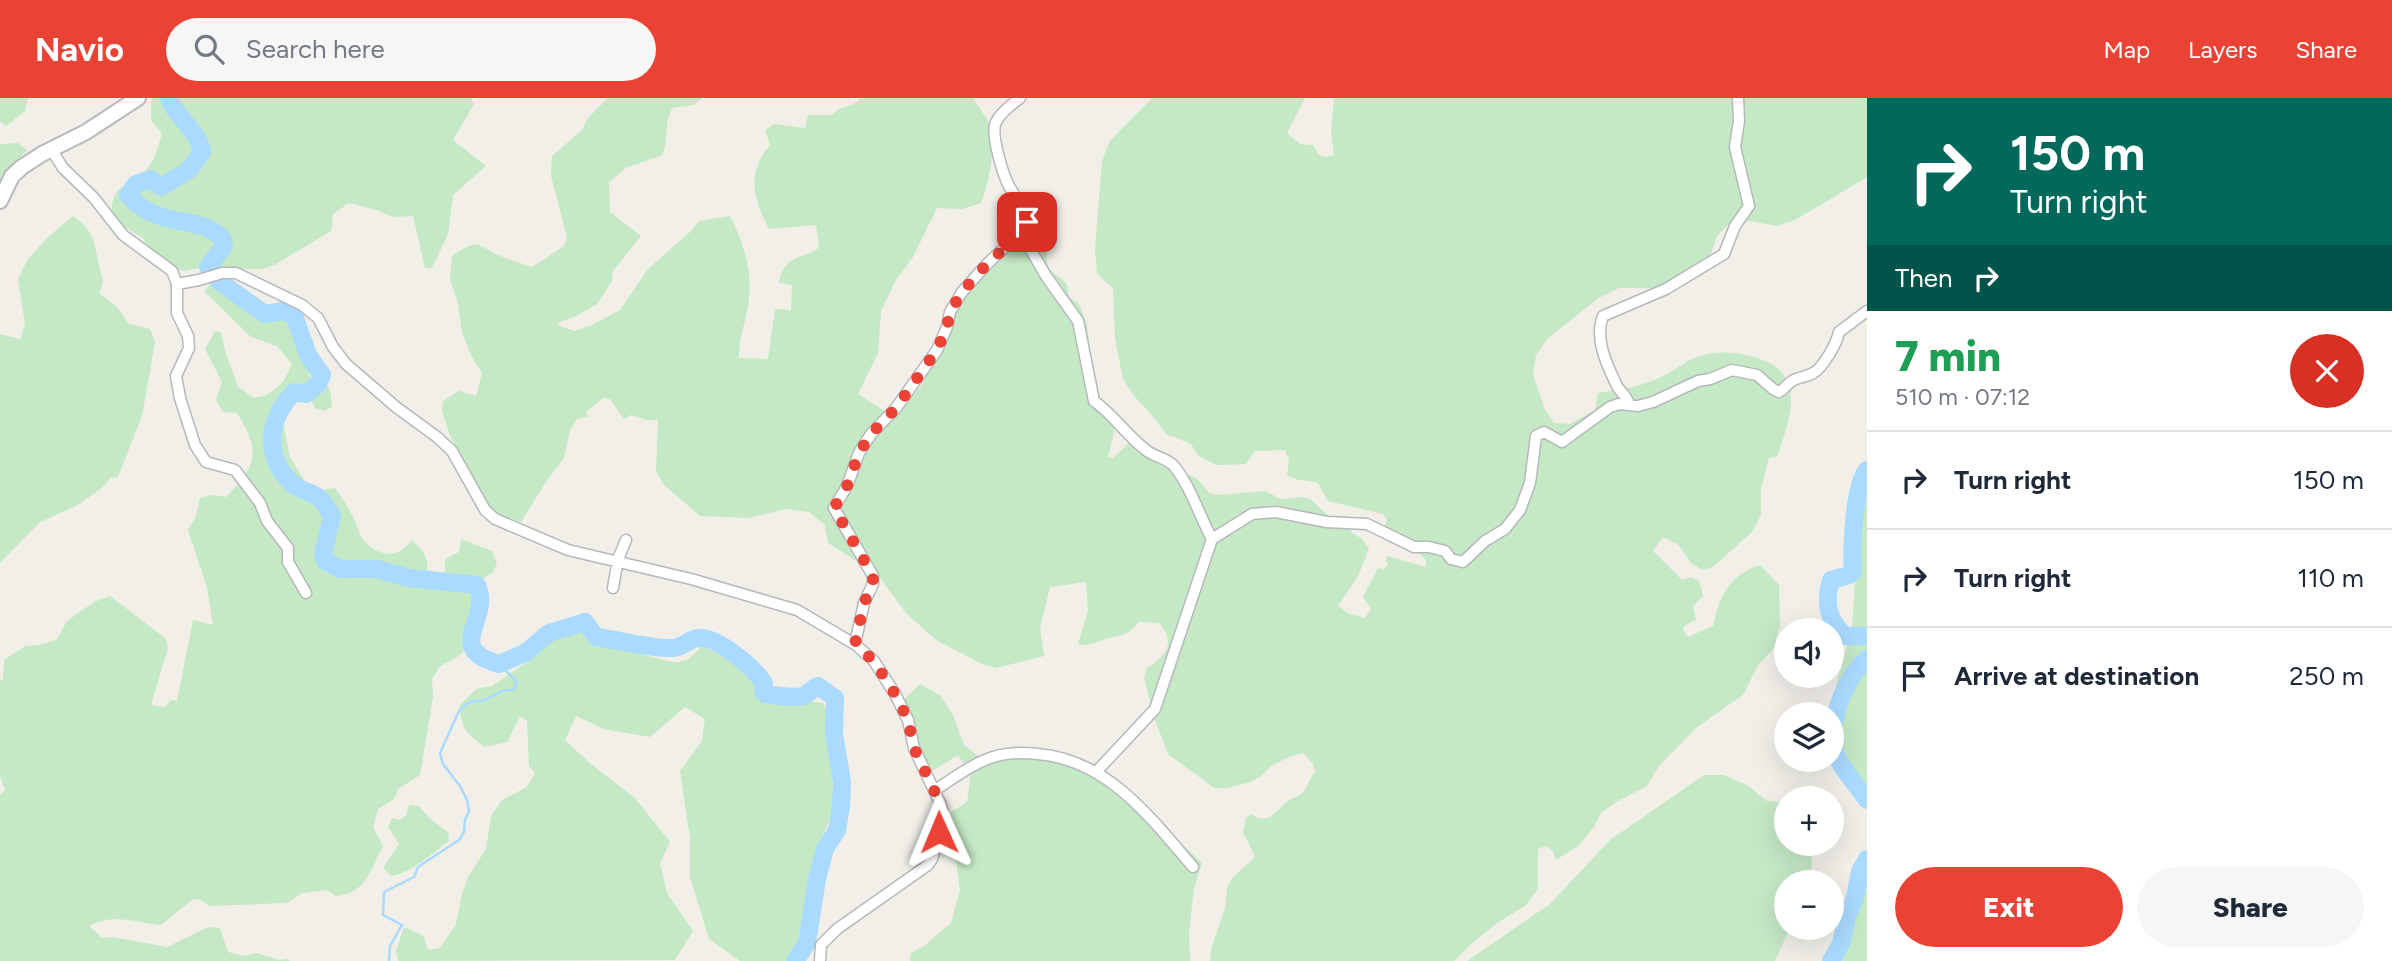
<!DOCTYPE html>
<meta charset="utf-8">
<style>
body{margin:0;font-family:Figtree,sans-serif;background:#f6f6f7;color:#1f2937;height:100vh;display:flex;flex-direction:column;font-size:26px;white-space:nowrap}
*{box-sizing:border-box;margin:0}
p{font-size:23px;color:#747a83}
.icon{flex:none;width:38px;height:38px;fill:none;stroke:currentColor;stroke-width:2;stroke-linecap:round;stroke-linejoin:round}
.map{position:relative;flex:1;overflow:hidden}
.details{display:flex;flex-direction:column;background:#fff;width:525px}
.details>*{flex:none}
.top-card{background:#00695c;color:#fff;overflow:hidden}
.buttons{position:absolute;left:1774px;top:520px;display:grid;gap:14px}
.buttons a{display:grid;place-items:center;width:70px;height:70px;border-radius:50%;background:#fff;box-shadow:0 7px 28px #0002;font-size:35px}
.pin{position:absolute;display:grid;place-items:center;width:60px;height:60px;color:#fff;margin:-30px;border-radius:14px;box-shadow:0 4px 10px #0006}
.me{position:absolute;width:77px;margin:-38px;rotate:359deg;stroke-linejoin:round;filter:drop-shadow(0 0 5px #0008)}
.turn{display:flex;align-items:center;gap:24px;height:147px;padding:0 28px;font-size:32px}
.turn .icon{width:91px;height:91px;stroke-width:2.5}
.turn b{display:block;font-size:49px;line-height:60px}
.then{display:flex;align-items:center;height:66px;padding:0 28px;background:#0003;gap:14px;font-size:26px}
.round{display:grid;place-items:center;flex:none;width:74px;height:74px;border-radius:37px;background:#f6f6f7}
.headline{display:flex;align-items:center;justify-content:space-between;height:119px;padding:0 28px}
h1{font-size:42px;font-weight:800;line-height:52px;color:#1e9e55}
.primary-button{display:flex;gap:14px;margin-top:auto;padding:14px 28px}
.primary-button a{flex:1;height:80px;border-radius:42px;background:#ea4335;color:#fff;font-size:28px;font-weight:800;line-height:80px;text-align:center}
.primary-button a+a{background:#f6f6f7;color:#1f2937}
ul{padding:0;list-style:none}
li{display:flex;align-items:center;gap:21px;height:98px;padding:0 28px;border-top:2px solid #e0e1e3}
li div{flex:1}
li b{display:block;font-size:26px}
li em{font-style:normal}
header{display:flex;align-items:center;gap:42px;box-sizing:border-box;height:98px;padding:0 35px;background:#ea4335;color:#fff}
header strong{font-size:33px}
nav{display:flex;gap:38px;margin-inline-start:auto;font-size:24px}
.search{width:490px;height:63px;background:#f6f6f7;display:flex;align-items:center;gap:18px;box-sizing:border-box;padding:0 24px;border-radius:38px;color:#747a83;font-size:26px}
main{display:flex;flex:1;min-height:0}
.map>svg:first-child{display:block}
.green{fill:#c5e8c5}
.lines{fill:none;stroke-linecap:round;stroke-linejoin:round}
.stream{stroke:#aadaff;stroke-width:2.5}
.river{stroke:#aadaff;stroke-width:18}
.street-casing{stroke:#b5b8bc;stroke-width:13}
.secondary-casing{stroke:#b6babf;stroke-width:18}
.street{stroke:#fff;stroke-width:10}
.secondary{stroke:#fff;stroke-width:14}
.route{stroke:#ea4335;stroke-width:12;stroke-dasharray:0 21.6}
</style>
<header>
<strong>Navio</strong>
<div class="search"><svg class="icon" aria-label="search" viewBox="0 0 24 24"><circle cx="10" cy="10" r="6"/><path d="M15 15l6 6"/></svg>Search here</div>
<nav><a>Map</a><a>Layers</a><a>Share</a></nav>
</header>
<main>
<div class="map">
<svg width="1867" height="863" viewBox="0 0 1867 863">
<rect width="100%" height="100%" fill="#f1efe8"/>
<path class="green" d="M 0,0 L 28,0 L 25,13 L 6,28 L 0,23 Z
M 153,0 L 471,0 L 474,6 L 453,42 L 486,68 L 453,97 L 448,136 L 432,170 L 425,170 L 413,118 L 392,119 L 377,112 L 349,105 L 333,116 L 331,133 L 276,166 L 263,171 L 199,170 L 184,173 L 158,168 L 147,158 L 144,141 L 112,121 C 109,81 131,92 147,71 C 155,61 158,49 162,36 L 151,22 L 151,2 Z
M 608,0 L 702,0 L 694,7 L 672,10 C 663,28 670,38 662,57 L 626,70 L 609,84 L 610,114 L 641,138 L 613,173 L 612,183 L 597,206 L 574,219 L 562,223 L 557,227 L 575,233 L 592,227 L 620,212 L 648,171 L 691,133 L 699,123 L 730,118 C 743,144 752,169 749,199 C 748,220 738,239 739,260 L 768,261 L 775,211 L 791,212 L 792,187 L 779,185 C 784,157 799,162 819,150 L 816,127 L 769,131 C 753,100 746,76 770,47 L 765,32 L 774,26 L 805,30 L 808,17 L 832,17 C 840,8 853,9 861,0 L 973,0 C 977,8 984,15 988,23 C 998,45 989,84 981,105 L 962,111 L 937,110 L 913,159 L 896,182 L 881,213 L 878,255 L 858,296 L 894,319 L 924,285 L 922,282 L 943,248 L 951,224 L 962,203 L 986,172 L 1030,126 L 1045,123 C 1056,143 1043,152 1048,167 C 1050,175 1059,177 1064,183 C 1068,187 1068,193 1069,199 L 1079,206 L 1087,226 L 1092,269 L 1100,300 L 1110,310 L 1116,326 L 1108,359 L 1113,360 L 1130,344 C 1154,345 1168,363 1187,377 C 1197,378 1203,387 1209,395 L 1219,397 L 1265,393 L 1281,401 L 1303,399 L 1310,401 L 1330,419 L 1348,421 L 1351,434 L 1362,441 L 1369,451 L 1358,478 L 1338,508 L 1349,516 L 1365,520 L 1371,511 L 1363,499 L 1378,470 L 1384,471 L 1388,466 L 1386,463 L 1387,458 L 1426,469 L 1426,462 L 1420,456 L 1386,440 L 1384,430 L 1387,422 L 1383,416 L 1328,403 L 1318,385 C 1307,382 1295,383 1287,377 L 1289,362 L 1285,352 L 1255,353 L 1246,366 L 1217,367 L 1198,358 L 1191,346 L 1166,336 L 1151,316 L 1134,298 L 1123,281 L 1115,241 L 1113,190 L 1097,176 L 1095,151 L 1102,63 L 1110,43 L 1152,0 L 1305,0 L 1287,35 L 1300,46 L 1313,47 L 1319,57 L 1325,59 L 1334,57 L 1331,34 L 1334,0 L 1867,0 L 1867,79 L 1795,122 L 1777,128 L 1734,120 L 1717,138 L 1711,156 L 1689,173 L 1654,190 L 1619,190 L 1597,201 L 1547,241 L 1536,257 L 1533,277 L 1545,311 L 1554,325 L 1570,326 L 1595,312 L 1598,295 C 1619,292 1641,289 1661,279 C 1676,272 1687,261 1704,257 C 1721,252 1740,254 1757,260 C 1808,275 1790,321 1777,359 L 1769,360 L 1761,391 L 1761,416 L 1753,433 L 1713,469 L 1703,472 L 1691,465 L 1679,447 L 1663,439 L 1653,453 L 1682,482 L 1691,479 L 1699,483 L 1703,498 L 1693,508 L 1696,522 L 1684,528 L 1683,532 L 1688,539 L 1713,528 C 1720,498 1729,477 1760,467 L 1779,487 L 1780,527 L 1774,550 L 1758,567 L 1743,597 L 1696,630 L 1659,668 L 1647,688 L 1616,704 L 1601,715 L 1594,729 L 1579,747 L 1556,762 L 1553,753 L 1545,748 L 1538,751 L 1538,791 L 1525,808 L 1497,825 L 1471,846 L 1454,863 L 1210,863 L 1212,848 L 1226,807 L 1227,790 L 1232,780 L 1254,760 L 1254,756 L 1243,734 L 1246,720 L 1251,716 C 1268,730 1278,710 1289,702 C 1294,699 1301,698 1304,693 C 1308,687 1311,679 1315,673 L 1313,666 L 1303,655 L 1289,659 L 1271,668 L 1261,678 L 1250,684 L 1228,690 L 1214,690 L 1168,656 L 1155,622 L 1144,580 L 1147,570 C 1166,557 1177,546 1159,525 L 1139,524 C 1127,538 1122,537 1105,541 C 1094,544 1090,549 1078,546 L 1088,513 L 1086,484 L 1050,489 L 1040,530 L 1044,558 L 996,570 L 982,566 L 936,542 L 906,515 L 877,476 L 828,445 L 825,427 L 809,414 L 786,411 L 749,420 L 700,418 L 664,387 L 656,373 L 658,322 L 647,322 L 631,317 L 624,321 L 610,301 L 603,300 L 587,313 L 587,319 L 577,321 L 570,332 L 564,360 L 546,384 L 521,424 L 497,417 L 485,407 L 450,337 L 442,313 L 443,303 L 459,293 L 476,298 L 482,275 L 472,259 L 462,235 L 458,205 L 450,182 L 452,158 C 478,141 473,145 498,157 C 509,162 521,165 532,169 L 564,148 L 567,139 L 551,78 L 552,58 L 582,32 L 587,21 Z
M 18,45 L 27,52 L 0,82 L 0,46 Z
M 73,118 C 95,133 94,144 99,167 C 102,181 105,182 99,195 L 117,209 L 129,226 L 150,231 L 155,244 L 142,318 L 118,379 L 110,380 L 103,389 L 78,407 L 40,424 L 0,465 L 0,236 L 20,241 L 25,226 L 18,181 L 28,161 L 48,139 Z
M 224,180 L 258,204 L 271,220 L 287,223 L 295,230 L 304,252 L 310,279 C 329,286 331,288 332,309 L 324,313 L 315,310 L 305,290 L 296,290 L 289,297 L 282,319 L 290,359 L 306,385 L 322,392 L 335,390 C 343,400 349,411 355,423 C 358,429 360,438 364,443 C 378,459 400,461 411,442 C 421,450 429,459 427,472 L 436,480 L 445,479 L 445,461 L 459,454 L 461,441 L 492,453 L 497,465 L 493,474 L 481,482 L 487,491 L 489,502 L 480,538 L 459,558 L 440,568 L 432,581 L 433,599 L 420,677 L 398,691 L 394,701 L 378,711 L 373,729 L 383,748 C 370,772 367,795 336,798 L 327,792 L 302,795 L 287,805 L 209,808 L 199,801 L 192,802 L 161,827 C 136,824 112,815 89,828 L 102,840 L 113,839 L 167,849 L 208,829 L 220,830 L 228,854 L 245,858 L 257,855 L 279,862 L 288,861 L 290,863 L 0,863 L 0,697 L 5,692 L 0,678 L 0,583 L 3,581 L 4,562 L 25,548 L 40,547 L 57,541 L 67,523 L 94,504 L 110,498 L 166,541 L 168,550 L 151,607 L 165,609 L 171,602 L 177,603 L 193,522 L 213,527 L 207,489 L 188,432 L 196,418 L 200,400 L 211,397 L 226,399 C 257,368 261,353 237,315 L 223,314 L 216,302 L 222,284 L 205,251 L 215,233 L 221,234 L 225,253 L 238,289 L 254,300 C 275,297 284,285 292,266 L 277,248 L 251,239 L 204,193 L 213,183 Z
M 1867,391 L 1867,696 L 1832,647 L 1832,616 L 1830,616 L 1831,605 L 1852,531 L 1859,417 Z
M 578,531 C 595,540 662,565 679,564 C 690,562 695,556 701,548 L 715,554 L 748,575 L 757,590 L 773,604 L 807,603 L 823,605 L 829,618 L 834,712 L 821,741 L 804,834 L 791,857 L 785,863 L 740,863 L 709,841 L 690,779 L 690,740 L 680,673 L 702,643 L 705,621 L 685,609 L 650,639 L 604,631 L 576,618 L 565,642 L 591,666 L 635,700 L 670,744 L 660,766 L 667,795 L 693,833 L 675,862 L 398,863 L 396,853 L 404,829 L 424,838 L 428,852 L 440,850 L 456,826 L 462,796 L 468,779 L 486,751 L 491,718 L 502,702 L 527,689 L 535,675 L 529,668 L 527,623 L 520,618 L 507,644 L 485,649 C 466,636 462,631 459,608 L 476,591 L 492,588 L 530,562 L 555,537 Z
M 920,586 L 941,598 L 953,617 L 964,647 L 978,658 L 990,663 L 1009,660 L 1054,661 L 1079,669 L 1146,712 L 1202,765 L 1194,790 L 1189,834 L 1190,863 L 910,863 L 911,855 L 924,848 L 951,825 L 960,792 L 950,715 L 967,704 L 971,677 L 958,657 L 928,676 L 911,621 L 902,603 Z
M 1704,677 L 1723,677 L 1747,687 L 1767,703 L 1787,705 L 1787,746 L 1810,746 L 1812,766 L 1808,784 L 1787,784 L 1787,830 L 1790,830 L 1775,863 L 1467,863 L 1550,806 L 1610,742 Z
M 409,707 L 419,708 L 430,721 L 449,735 L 448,744 C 431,756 412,775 391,778 L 383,770 L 399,746 L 388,729 L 392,720 L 400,722 L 406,717 Z
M 1867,770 L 1867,863 L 1833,863 L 1863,777 Z"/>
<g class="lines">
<path class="stream" d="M 389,863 L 390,848 L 402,827 L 383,817 L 384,794 L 414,779 L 418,769 L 459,742 L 464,734 L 465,722 L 469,713 L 467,702 L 460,688 L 443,666 L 440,655 L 459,613 L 469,604 L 485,602 L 504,592 L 512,592 L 516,588 L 516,583 L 499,566"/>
<path class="river" d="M 169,0 C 176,21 198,31 202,54 L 189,72 L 161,89 L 151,81 L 136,86 L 128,97 C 160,133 194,114 222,140 L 224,148 L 208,169 L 220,184 L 265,216 L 283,213 L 294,217 L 308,257 L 322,277 L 318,286 L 306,296 L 294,294 C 267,322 263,360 294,387 C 301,393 312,394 319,400 C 325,404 328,412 332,418 L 323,456 L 325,463 L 340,471 L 377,471 L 409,480 L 477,487 C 493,521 442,550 499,566 L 525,555 L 549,535 L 585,524 L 596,539 C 619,542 652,551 673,550 C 682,550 689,541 698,540 C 718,538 754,570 764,585 L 763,593 L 765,596 C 772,597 797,600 803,598 C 809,596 812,590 818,588 L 835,600 L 834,635 L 842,684 L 841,709 L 837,732 L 825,751 L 817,781 L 807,845 L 795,863
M 1867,372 C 1854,387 1851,452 1853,473 L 1849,477 L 1831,482 C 1824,505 1828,522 1845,538 L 1867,538
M 1867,561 C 1844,580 1823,633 1838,661 C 1845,675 1858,689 1867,702
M 1831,863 L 1841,846 L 1847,818 L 1855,800 L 1860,773 L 1867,761"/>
<defs>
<path id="street" d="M 51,51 L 63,70 L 94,100 L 123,137 L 172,173 L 177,186 L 177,215 L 188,238 L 189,250 L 176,278 L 180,300 L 195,347 L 206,364 L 235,372 L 260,405 L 267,423 L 288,450 L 288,464 L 306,495
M 1021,135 L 1046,178 L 1078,223 L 1094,303 C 1114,317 1127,338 1146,352 C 1154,359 1167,360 1174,368 C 1191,389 1199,417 1212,441 L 1155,611 L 1097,673
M 177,186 L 199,182 L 222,175 L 236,175 L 302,207 L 318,220 L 333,249 L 346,266 L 396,309 L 437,339 L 452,353 L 485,412 L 495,421 L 568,452 L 691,481 L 797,512 L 856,547 L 874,563 L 895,596 L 908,622 L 914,650 L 941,707 L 942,723 L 932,761 L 928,767 L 837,831 L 821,847 L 820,863
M 1629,306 C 1627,298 1621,295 1617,288 C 1607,267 1594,241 1603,218 L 1666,191 L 1724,156 L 1735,128 L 1749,108 L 1735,49 L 1739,23 L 1738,0
M 1212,441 L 1252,416 L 1276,414 L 1327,424 L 1367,426 L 1414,449 L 1429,449 L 1445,453 L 1451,461 L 1463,464 L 1485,443 L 1505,431 L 1520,412 L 1530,385 L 1536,338 L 1544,334 L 1562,344 L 1610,309 L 1619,306 L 1638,308 L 1653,304 L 1698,283 L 1710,281 L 1732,272 L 1757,277 L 1773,291 L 1779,294 C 1785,291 1787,286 1792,283 C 1798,279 1807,279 1813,275 C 1823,270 1837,245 1839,234 L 1867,213
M 613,490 L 618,461 L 626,442
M 855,546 L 864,505 L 873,486 L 873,478 L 834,410 L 847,388 L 859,355 L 871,336 L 896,310 L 937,252 L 947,229 L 950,214 L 962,194 L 986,167 L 1026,129 C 1029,116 1018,104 1012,93 C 1004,82 990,36 996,24 C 1000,15 1012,6 1020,0
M 935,692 C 951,682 968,669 985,662 C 1001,655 1021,654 1038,656 C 1108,662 1150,719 1193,769"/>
<path id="secondary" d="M 0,103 L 12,78 L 22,69 L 42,56 L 86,34 L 138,0"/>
</defs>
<use href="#street" class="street-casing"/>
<use href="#secondary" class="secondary-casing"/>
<use href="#street" class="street"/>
<use href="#secondary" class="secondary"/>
</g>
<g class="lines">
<path class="route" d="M 939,734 L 943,715 L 941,707 L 914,650 L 908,622 L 895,596 L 874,563 L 855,546 L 864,505 L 873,486 L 873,478 L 834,410 L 847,388 L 859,355 L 871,336 L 896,310 L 937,252 L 947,229 L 950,214 L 962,194 L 986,167 L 1021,135 L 1027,124"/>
</g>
</svg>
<div class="buttons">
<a><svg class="icon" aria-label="sound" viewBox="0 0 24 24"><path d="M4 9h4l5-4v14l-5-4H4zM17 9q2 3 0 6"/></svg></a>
<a><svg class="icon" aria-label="layers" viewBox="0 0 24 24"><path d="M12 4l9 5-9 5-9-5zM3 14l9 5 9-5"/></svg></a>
<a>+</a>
<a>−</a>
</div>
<div class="pin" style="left:1027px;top:124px;background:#d93025"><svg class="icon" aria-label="arrive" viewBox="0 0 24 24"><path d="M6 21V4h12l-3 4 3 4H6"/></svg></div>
<svg class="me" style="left:939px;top:734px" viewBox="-20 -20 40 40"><path d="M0-17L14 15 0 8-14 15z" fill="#ea4335" stroke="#fff" stroke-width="4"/></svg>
</div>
<section class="details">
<div class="top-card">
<div class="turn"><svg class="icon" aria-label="right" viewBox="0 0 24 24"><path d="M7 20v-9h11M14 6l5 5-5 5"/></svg><div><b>150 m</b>Turn right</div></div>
<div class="then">Then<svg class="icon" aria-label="right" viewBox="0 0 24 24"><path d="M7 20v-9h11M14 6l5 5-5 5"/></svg></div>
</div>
<div class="headline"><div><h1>7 min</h1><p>510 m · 07:12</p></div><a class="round" style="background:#d93025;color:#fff"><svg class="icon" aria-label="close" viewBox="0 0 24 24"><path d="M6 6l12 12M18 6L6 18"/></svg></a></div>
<ul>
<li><svg class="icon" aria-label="right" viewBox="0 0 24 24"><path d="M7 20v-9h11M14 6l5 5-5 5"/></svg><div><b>Turn right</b></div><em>150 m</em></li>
<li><svg class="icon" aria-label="right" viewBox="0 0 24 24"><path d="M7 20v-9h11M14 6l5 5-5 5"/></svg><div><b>Turn right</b></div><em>110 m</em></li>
<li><svg class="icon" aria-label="arrive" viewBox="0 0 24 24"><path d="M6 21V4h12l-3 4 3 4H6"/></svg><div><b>Arrive at destination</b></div><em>250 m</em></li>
</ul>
<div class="primary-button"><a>Exit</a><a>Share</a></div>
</section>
</main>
